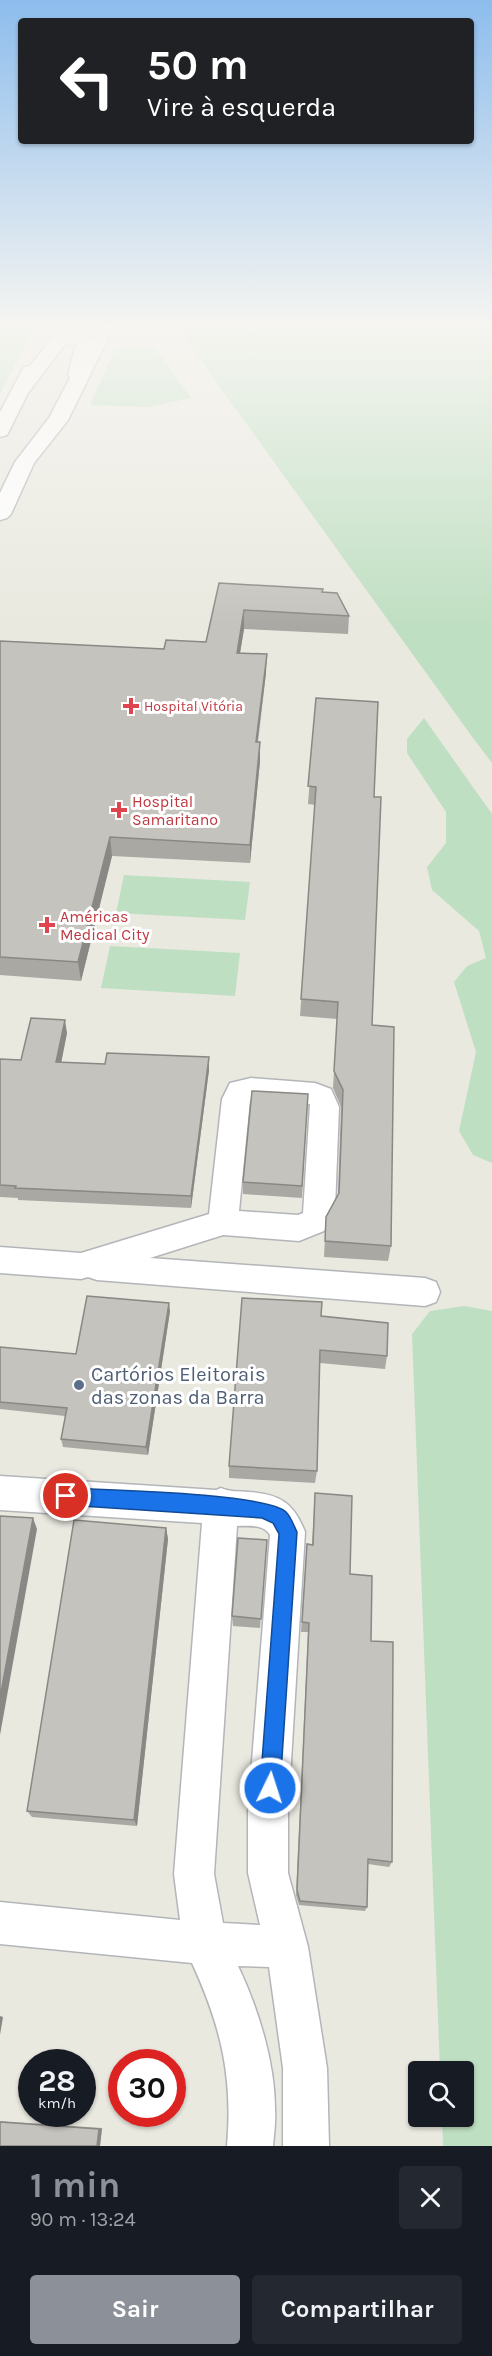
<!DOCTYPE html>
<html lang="pt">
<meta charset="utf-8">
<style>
body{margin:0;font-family:Karla,sans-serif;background:#242831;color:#f1f3f6;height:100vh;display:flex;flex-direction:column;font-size:22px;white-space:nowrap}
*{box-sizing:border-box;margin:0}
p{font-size:20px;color:#9ea1a6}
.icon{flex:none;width:33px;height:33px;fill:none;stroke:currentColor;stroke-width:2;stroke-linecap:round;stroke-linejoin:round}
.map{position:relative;height:2146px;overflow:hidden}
.panel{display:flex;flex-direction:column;background:#171b24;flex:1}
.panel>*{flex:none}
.top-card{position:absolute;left:18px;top:18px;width:456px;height:126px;border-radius:6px;box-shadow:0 2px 4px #0004;background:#202124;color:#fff;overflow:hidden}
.controls{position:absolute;left:408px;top:2061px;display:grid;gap:12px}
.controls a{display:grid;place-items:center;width:66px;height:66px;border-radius:6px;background:#171b24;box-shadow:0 2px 4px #0004;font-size:30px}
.speed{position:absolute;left:18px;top:2049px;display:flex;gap:12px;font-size:30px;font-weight:700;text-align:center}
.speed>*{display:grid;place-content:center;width:78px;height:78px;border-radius:50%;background:#171b24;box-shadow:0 2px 4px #0004;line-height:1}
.speed small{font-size:15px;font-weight:400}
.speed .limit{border:9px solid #d22;background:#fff;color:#111}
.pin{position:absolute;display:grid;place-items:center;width:51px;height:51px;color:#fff;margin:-26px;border:3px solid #fff;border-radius:50%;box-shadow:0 2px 6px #0007}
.me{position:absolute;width:66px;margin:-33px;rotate:4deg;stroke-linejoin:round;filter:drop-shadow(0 0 4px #0008)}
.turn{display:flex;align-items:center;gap:21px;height:126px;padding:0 30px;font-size:27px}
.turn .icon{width:78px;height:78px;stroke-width:2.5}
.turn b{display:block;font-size:42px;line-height:51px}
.round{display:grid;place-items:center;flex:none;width:63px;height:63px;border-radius:6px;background:#242831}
.overview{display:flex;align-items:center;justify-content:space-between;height:102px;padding:0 30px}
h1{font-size:36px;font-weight:700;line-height:45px;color:#8c9099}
.button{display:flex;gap:12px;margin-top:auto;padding:12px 30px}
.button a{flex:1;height:69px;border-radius:6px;background:#8c9099;color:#fff;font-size:24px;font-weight:700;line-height:69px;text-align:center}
.button a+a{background:#242831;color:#f1f3f6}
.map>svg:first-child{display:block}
.green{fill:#bfdfc2}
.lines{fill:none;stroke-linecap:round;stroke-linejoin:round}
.minor-casing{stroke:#b3b5b9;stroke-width:3}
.tertiary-casing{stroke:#b3b5b9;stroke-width:3}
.minor{fill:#fff;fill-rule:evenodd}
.tertiary{fill:#fff;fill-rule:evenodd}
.wall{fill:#a9a8a3}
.shaded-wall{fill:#8a8884}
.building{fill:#c5c3bd;stroke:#8a8884;stroke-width:1.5}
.route{fill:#1a73e8;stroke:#114b97;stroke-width:1.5}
.health-dot{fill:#e0444e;stroke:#fff;stroke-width:2}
.service-dot{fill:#5c6f8a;stroke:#fff;stroke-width:2}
.labels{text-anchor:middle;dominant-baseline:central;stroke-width:6;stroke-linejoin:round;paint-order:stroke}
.far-health-label{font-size:14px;fill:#be3a42;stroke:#fff;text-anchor:start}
.health-label{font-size:16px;fill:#be3a42;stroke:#fff;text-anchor:start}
.near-service-label{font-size:20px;fill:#4e5e75;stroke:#fff;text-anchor:start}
</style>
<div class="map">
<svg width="492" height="2146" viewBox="0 0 492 2146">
<rect width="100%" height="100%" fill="#eae9e0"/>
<path class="green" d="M 0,326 L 35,326 L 0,394 Z
M 176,326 L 492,326 L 492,763 L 473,738 Z
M 155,348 L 191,398 L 148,407 L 90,405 L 115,349 Z
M 424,718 L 492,814 L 492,1163 L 473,1155 L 459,1131 L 476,1052 L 454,982 L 467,966 L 486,958 L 479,931 L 432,890 L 427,867 L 446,843 L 446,812 L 407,753 L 407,739 Z
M 124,875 L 250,882 L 245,920 L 116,913 Z
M 110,946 L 240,953 L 235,996 L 101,988 Z
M 464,1306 L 492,1311 L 492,2146 L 443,2146 L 442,2117 L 464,2116 L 464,2072 L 440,2071 L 412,1334 L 430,1311 Z"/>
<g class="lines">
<defs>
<path id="minor" d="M 251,1078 L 315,1083 L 331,1089 L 339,1107 L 335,1209 L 324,1231 L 299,1241 L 223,1235 L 150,1258 L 425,1278 L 436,1282 L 440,1292 L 436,1302 L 425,1306 L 97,1280 L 88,1277 L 81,1279 L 0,1273 L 0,1247 L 81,1253 L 209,1214 L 222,1099 L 230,1083 ZM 250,1100 L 310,1104 L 303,1213 L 298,1215 L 239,1211 Z
M 0,1476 L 216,1490 L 221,1488 C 230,1492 239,1491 249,1492 C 280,1494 294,1503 305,1532 L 288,1811 L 288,1873 L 308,1947 L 327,2068 L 329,2146 L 283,2146 L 283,2068 L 269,1967 L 238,1966 C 258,2008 275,2062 275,2109 C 276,2121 274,2134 273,2146 L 227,2146 C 233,2077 221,2026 192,1963 L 0,1944 L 0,1902 L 180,1920 L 174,1874 L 202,1523 L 0,1510 ZM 237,1526 C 249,1526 264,1524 270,1535 L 248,1811 L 248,1873 L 260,1925 L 223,1923 L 214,1874 Z"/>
<path id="tertiary" d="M 97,326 L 114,326 L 68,420 L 34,463 L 11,514 L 7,518 L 0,520 L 0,493 L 15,462 L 49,418 L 70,378 L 68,374 L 76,344 L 66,343 L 28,393 L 7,435 L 0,437 L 0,412 L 24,367 L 30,366 L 55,334 C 67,331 81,329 91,339 Z"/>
</defs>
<use href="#minor" class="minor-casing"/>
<use href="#tertiary" class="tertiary-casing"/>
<use href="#minor" class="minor"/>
<use href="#tertiary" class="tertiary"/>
</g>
<path class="wall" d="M 219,583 L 322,592 L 349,616 L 348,634 L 244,629 L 240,653 L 266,673 L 258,742 L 260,761 L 250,863 L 112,856 L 81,981 L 0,975 L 0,641 L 164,649 L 206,642 Z
M 316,698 L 374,797 L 372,1025 L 391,1246 L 388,1261 L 324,1257 L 326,1217 L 338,1195 L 341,1107 L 333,1088 L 337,1019 L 300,1016 L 315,805 L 308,804 Z
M 67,1033 L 61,1062 L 209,1070 L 191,1208 L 18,1200 L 18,1198 L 0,1197 L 0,1059 L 21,1060 Z
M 308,1094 L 302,1198 L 243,1194 L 243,1182 Z
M 170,1311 L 148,1455 L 63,1447 L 61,1439 L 65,1416 L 0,1409 L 0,1347 L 76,1354 Z
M 321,1316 L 387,1356 L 385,1369 L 320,1363 L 317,1471 L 315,1483 L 229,1478 L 229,1466 Z
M 315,1493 L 350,1574 L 371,1641 L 392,1862 L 389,1867 L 368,1864 L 367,1907 L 365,1911 L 299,1905 L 296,1895 L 308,1632 L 301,1632 L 306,1555 L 307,1544 L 312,1544 Z
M 166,1528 L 168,1539 L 137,1826 L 32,1817 L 27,1811 Z
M 266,1551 L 260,1628 L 233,1626 L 232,1616 Z
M 0,2121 L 102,2128 L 100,2146 L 0,2146 Z"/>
<path class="shaded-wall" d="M 244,610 L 244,629 L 237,671 L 237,653 Z
M 267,654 L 266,673 L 255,761 L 256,742 Z
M 260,742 L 260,761 L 250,863 L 250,845 Z
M 110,837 L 112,856 L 81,981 L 78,962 Z
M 65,1020 L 67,1033 L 59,1074 L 56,1062 Z
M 209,1057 L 209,1070 L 191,1208 L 191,1196 Z
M 169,1303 L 170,1311 L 148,1455 L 146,1447 Z
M 33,1518 L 37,1529 L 0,1735 L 0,1698 Z
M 166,1528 L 168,1539 L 137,1826 L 134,1820 Z
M 0,2016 L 3,2017 L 0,2035 Z
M 102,2128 L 100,2146 L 97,2146 L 99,2129 Z"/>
<path class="building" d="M 219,583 L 323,589 L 322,592 L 337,593 L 349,616 L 244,610 L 237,653 L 267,654 L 256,742 L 260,742 L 250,845 L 110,837 L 78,962 L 0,957 L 0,641 L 164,649 L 166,640 L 206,642 Z
M 316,698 L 378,702 L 374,797 L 381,797 L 372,1025 L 394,1027 L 391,1246 L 325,1241 L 326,1217 L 339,1193 L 343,1090 L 334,1071 L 338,1002 L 301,999 L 316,787 L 308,786 Z
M 31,1018 L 65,1020 L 56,1062 L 105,1064 L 107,1053 L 209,1057 L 191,1196 L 15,1188 L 16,1186 L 0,1185 L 0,1059 L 21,1060 Z
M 252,1091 L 308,1094 L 302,1186 L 243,1182 Z
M 87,1296 L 169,1303 L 146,1447 L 61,1439 L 67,1408 L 0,1402 L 0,1347 L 76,1354 Z
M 242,1298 L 322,1302 L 321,1316 L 388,1323 L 387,1356 L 320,1350 L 317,1471 L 229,1466 Z
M 315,1493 L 352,1496 L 350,1574 L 372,1576 L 371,1641 L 393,1642 L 392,1862 L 368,1859 L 367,1907 L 300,1901 L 297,1890 L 309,1623 L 302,1622 L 307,1544 L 313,1545 Z
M 0,1516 L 33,1518 L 0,1698 Z
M 74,1520 L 166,1528 L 134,1820 L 27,1811 Z
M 238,1538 L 267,1540 L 261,1619 L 232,1616 Z
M 0,2122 L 99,2129 L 97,2146 L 0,2146 Z"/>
<linearGradient id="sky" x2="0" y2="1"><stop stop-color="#8dbded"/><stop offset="0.52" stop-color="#f6f5f1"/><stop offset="1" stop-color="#f6f5f1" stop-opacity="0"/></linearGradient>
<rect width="492" height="627" fill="url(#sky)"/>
<path class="route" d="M 66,1488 C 102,1490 267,1493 286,1512 C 291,1517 294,1526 297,1532 L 280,1788 L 277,1795 L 270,1798 L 263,1795 L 260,1788 L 279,1534 L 273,1523 L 262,1518 L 66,1505 L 60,1502 L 58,1496 L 60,1490 Z"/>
<g class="health-dot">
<path d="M128 697h6v6h6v6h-6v6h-6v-6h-6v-6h6z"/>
<path d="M116 801h6v6h6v6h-6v6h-6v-6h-6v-6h6z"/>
<path d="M44 916h6v6h6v6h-6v6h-6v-6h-6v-6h6z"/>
</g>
<circle class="service-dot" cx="79" cy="1385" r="6"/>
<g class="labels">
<g class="far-health-label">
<text x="144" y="706">Hospital Vitória</text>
</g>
<g class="health-label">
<text x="132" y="801">Hospital<tspan x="132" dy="18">Samaritano</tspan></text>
<text x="60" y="916">Américas<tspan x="60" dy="18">Medical City</tspan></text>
</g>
<g class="near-service-label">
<text x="91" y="1374">Cartórios Eleitorais<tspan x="91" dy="23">das zonas da Barra</tspan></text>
</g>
</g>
</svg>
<div class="controls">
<a><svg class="icon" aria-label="search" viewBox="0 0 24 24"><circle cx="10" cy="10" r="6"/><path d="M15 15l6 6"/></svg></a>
</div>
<div class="speed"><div>28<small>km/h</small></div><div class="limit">30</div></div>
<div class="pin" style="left:66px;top:1496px;background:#d93025"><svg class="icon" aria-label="arrive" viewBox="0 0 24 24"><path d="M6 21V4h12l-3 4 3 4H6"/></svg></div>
<svg class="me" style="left:270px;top:1788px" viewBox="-20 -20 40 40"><circle r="17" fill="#1a73e8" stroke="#fff" stroke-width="3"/><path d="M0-11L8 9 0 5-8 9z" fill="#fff"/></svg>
<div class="top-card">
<div class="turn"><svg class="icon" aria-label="left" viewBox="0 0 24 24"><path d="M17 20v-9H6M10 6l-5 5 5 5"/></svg><div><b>50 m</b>Vire à esquerda</div></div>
</div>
</div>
<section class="panel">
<div class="overview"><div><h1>1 min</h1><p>90 m · 13:24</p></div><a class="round"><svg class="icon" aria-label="close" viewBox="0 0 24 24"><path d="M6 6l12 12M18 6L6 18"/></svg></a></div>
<div class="button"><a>Sair</a><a>Compartilhar</a></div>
</section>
